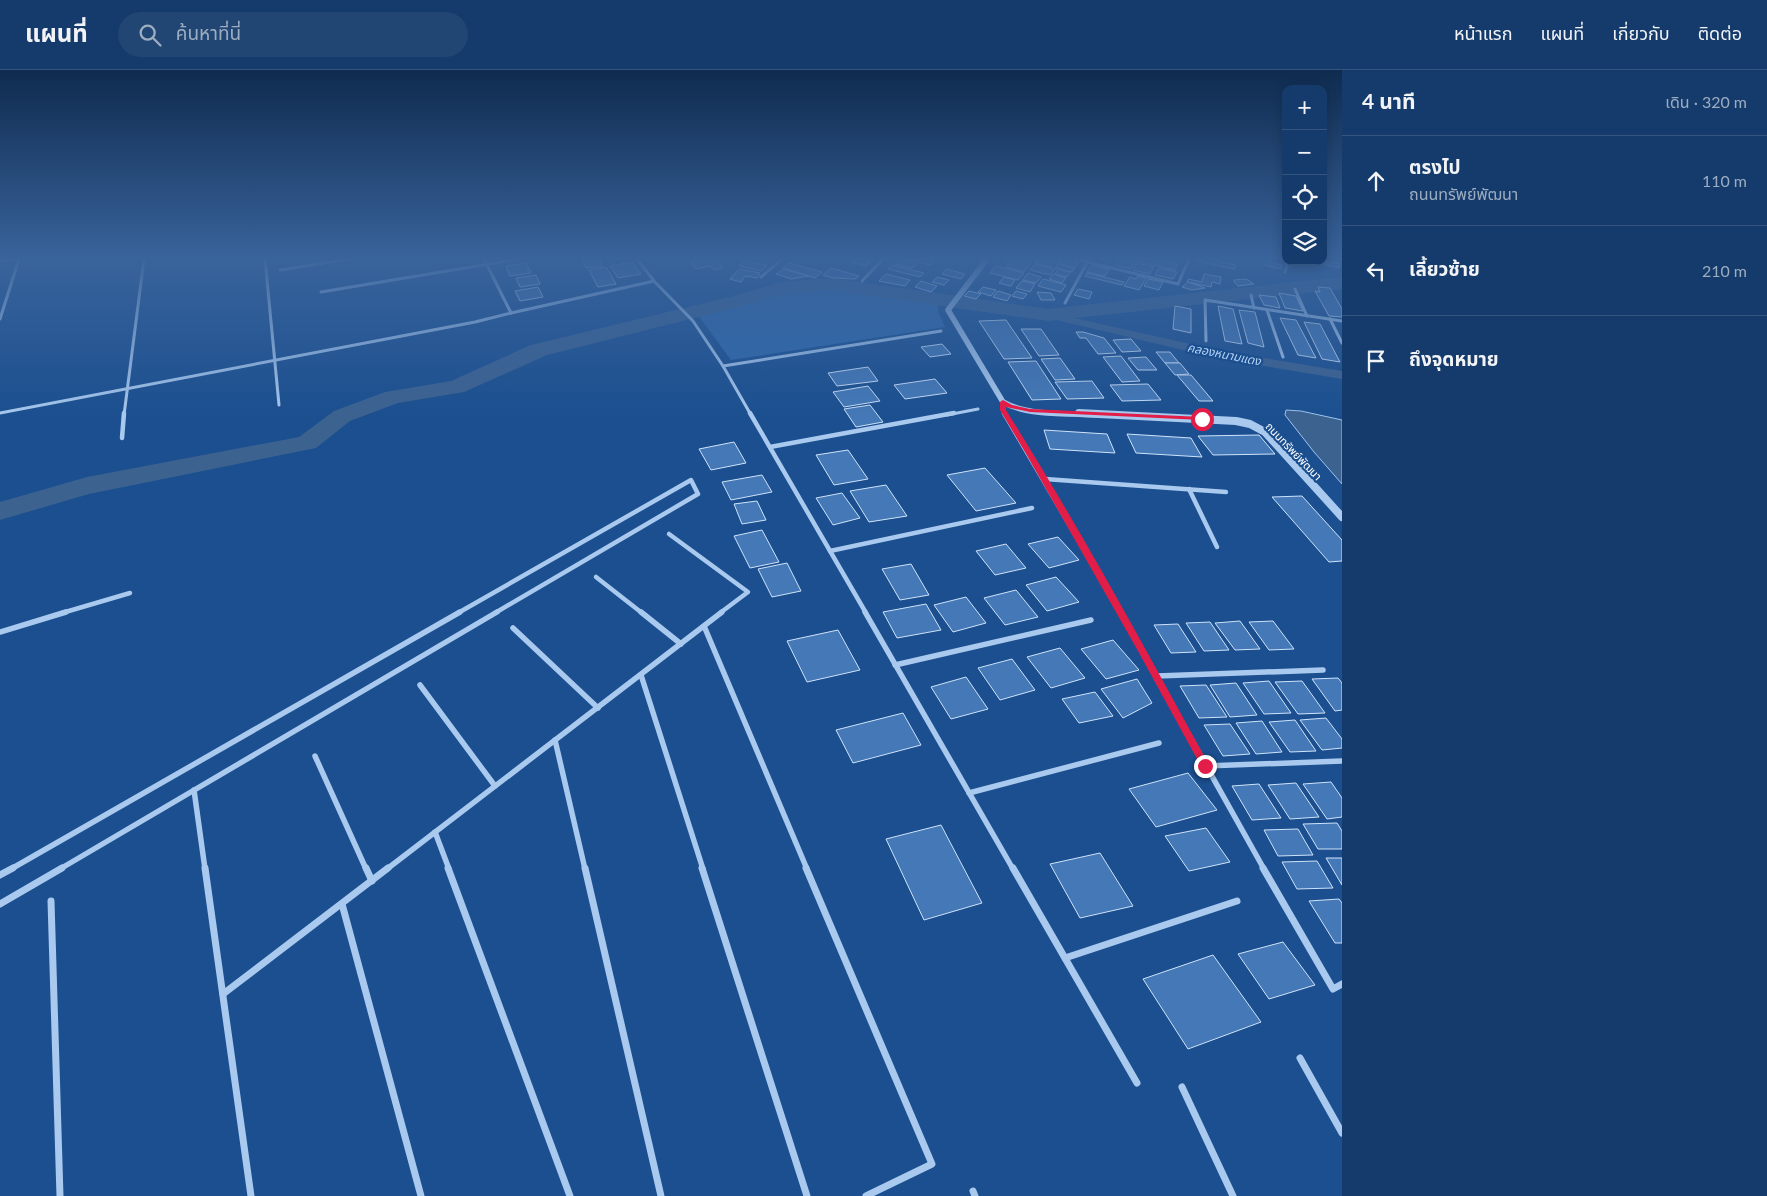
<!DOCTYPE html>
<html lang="th">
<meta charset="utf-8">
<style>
body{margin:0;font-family:Lato,"Noto Sans Thai",sans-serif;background:#214673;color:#f1f3f6}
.controls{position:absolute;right:15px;top:15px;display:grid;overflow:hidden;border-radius:10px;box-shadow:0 2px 12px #0003}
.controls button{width:45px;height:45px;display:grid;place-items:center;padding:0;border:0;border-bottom:1px solid #33557e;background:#143b6b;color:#f1f3f6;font:25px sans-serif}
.stop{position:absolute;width:15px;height:15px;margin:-11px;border:4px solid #e11d48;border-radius:50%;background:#fff}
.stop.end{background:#e11d48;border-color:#fff;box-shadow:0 1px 5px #0008}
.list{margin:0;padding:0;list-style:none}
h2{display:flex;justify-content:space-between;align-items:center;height:65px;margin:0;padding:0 20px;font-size:21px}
h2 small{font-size:16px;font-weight:400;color:#9dadc1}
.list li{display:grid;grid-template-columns:32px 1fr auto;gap:15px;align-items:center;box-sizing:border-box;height:90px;padding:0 20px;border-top:1px solid #33557e}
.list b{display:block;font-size:19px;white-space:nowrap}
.list p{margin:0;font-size:16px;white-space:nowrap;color:#9dadc1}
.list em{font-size:16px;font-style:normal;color:#9dadc1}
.icon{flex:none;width:28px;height:28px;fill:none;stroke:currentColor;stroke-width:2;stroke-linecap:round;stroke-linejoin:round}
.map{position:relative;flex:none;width:1342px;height:1126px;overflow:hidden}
header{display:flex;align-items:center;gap:30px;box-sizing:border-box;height:70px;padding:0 25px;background:#143b6b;border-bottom:1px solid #33557e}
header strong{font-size:24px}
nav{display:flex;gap:28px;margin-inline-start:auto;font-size:18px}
.search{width:350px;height:45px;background:#214673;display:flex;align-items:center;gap:12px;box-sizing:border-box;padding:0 18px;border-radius:28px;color:#9dadc1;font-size:19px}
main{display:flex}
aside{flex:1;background:#143b6b}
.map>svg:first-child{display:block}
.green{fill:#2e69ad}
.water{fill:#3c6290;stroke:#9cc4f0}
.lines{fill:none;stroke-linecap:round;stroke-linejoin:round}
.canal{fill:#3c6290;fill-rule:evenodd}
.river{fill:#3c6290;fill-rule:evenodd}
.building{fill:#4478b7;stroke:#cfe3fa}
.minor-far3{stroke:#a9c9ee;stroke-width:3}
.minor-far2{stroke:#a9c9ee;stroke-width:4.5}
.minor-far1{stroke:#a9c9ee;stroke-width:5.5}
.minor{stroke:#a9c9ee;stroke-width:7}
.tertiary-far1{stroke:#a9c9ee;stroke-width:5.5}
.tertiary{stroke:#a9c9ee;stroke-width:8}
.route{fill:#e11d48}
.labels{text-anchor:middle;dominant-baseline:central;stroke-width:4.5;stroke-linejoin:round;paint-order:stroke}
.far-street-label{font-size:11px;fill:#fff;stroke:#1b4f8f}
.far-water-label{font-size:12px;font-style:italic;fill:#b5d3f5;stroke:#1b4f8f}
</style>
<header>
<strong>แผนที่</strong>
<div class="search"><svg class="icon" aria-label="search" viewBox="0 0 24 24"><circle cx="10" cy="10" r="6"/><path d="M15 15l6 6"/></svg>ค้นหาที่นี่</div>
<nav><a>หน้าแรก</a><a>แผนที่</a><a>เกี่ยวกับ</a><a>ติดต่อ</a></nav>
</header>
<main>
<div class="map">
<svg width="1342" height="1126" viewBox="0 0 1342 1126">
<rect width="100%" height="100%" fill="#1b4f8f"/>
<polygon class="green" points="820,217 860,221 938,233 938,241 945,257 731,290 698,245 783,222"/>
<polygon class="water" points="1286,340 1301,341 1342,350 1342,414 1314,382 1285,345"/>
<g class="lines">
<polygon class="canal" points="1048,242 1217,280 1342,301 1342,309 1217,288 1044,247 1042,245 1044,243"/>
<polygon class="river" points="1342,207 1342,219 1048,251 830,220 783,224 746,235 547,285 464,322 398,333 350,351 316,378 89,424 0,450 0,432 87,407 299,367 334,341 385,322 451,311 531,275 734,226 781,212 830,208 1048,239"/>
</g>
<g class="building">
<polygon points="582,189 599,189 602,196 586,198"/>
<polygon points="706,189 714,189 723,198 714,200 710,196 696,199 690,192"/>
<polygon points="854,189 860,189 870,192 866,196 851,192"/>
<polygon points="900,189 906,189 918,192 912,198 895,194"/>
<polygon points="909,189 935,189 930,195"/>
<polygon points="1007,189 1015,189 1031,193 1024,202 1006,197 1010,193 1005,192"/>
<polygon points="1037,189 1056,189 1051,197 1035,193"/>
<polygon points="1060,189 1064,189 1078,193 1075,198 1057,193"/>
<polygon points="1119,189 1127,189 1135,191 1131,199 1115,195"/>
<polygon points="1137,189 1159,189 1178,194 1175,200 1136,191"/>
<polygon points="1197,189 1219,189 1219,192 1236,195 1234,199 1196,191"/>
<polygon points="1323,190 1340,194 1339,198 1321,194"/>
<polygon points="744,191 767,195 762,201 739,196"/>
<polygon points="1266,191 1282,195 1281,199 1265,195"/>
<polygon points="632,192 641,204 618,208 610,196"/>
<polygon points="526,193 531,203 510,206 506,196"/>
<polygon points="789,193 822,202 815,208 783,198"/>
<polygon points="1137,193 1154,197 1150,204 1133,200"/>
<polygon points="1035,194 1055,199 1050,205 1030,200"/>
<polygon points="1058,194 1074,198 1072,202 1055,198"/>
<polygon points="892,195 924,203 920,207 888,199"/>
<polygon points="1092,195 1109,199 1105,206 1087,202"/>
<polygon points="996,196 1024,203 1018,210 990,203"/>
<polygon points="606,197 616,214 598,217 589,200"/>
<polygon points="831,198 859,206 855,209 833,208 823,205"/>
<polygon points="1159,198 1177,202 1173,209 1155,205"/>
<polygon points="739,199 760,203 757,208 745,206 741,212 730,209"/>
<polygon points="783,199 809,206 791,209 776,204"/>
<polygon points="946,199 965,204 961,209 942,204"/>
<polygon points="1058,199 1070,202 1067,207 1055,204"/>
<polygon points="1028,203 1041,207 1036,213 1023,210"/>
<polygon points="1087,203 1124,212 1122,215 1085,206"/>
<polygon points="886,204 910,210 905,216 879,211"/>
<polygon points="1053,204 1066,208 1062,213 1049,209"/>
<polygon points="1204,204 1221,207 1220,214 1212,212 1211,217 1187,212 1188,209 1202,212"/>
<polygon points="536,205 540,214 520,217 516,208"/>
<polygon points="1138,206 1146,208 1139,220 1124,216 1130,207 1136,209"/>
<polygon points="937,207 949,210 944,215 932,212"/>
<polygon points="1004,207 1015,210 1011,216 999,213"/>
<polygon points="1043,209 1066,215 1061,222 1038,216"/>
<polygon points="1148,209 1163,212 1159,220 1144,216"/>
<polygon points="1246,209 1254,214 1238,216 1234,212 1234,210"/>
<polygon points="921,211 937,216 931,222 915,217"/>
<polygon points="1022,211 1035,214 1030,222 1016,218"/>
<polygon points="1188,212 1205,218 1192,220 1182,217"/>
<polygon points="538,217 543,227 520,231 515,221"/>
<polygon points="983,217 996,220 991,226 978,222"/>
<polygon points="1318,217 1330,218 1342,239 1342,247 1329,246 1315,221 1320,222"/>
<polygon points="1078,219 1092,222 1089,229 1074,225"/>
<polygon points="969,221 981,224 976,229 964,226"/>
<polygon points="998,221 1011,225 1007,231 993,227"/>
<polygon points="1016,221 1027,224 1023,229 1012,226"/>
<polygon points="1037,222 1051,223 1055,230 1041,230"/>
<polygon points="1279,223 1296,226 1303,241 1285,238"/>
<polygon points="1259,225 1276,227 1280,238 1264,235"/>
<polygon points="1175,236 1191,239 1191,263 1173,259"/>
<polygon points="1218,236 1233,239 1242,274 1225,271"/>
<polygon points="1239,240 1255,242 1264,277 1248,273"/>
<polygon points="1280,248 1296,250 1316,288 1298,285"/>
<polygon points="1006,250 1032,288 1004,289 979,251"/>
<polygon points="1304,252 1320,254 1340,292 1322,289"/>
<polygon points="1021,259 1041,259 1059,285 1039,286"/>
<polygon points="1076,262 1083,262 1104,268 1116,283 1098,284 1086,268 1080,268"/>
<polygon points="1131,269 1141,281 1122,282 1113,270"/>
<polygon points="942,274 951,284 930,287 921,277"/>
<polygon points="1156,282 1170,282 1179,293 1165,293"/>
<polygon points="1121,286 1140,311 1122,312 1103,287"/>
<polygon points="1146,287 1157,300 1138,300 1128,288"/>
<polygon points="1060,288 1075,309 1055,310 1041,289"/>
<polygon points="1036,291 1061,329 1032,330 1008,292"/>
<polygon points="1165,293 1180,293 1189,304 1175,305"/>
<polygon points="868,297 878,311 837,316 828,303"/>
<polygon points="1177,305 1191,305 1213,331 1199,331"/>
<polygon points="935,309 947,323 905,329 894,315"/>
<polygon points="1092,311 1104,328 1067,329 1055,312"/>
<polygon points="1148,314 1161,330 1122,331 1110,315"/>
<polygon points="868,316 880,331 844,337 833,322"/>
<polygon points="870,335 883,352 856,357 844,339"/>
<polygon points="1044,360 1107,364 1115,383 1050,379"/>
<polygon points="1127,364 1191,368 1202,387 1136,383"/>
<polygon points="1259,365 1275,384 1213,385 1198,366"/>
<polygon points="734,372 746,393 711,400 699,379"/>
<polygon points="848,380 868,409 834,415 816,385"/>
<polygon points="985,398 1016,433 976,441 947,405"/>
<polygon points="762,405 772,422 731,430 722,412"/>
<polygon points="886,415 907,446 869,452 850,421"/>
<polygon points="842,423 860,448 833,455 816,428"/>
<polygon points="1302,426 1342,470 1342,491 1329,492 1272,427"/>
<polygon points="757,431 766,450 742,454 734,434"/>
<polygon points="762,460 779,492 750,498 734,466"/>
<polygon points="1058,467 1079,490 1049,498 1028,474"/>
<polygon points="1006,474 1026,498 995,505 976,481"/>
<polygon points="787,493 801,521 772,527 758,499"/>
<polygon points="911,494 929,525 900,530 882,499"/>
<polygon points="1056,507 1079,532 1047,541 1026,515"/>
<polygon points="1016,520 1038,547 1005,555 984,528"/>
<polygon points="966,527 986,553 953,562 934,535"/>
<polygon points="926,534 941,560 897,568 883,542"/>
<polygon points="1240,551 1260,579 1235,580 1215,553"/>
<polygon points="1273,551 1294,579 1269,580 1249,552"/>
<polygon points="1210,552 1229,580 1204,581 1186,553"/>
<polygon points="1178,554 1196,582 1171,583 1154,555"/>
<polygon points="838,560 860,600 807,612 787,571"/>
<polygon points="1113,570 1139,600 1106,609 1081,579"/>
<polygon points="1060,578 1085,608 1051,618 1027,587"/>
<polygon points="1012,589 1035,620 1000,630 978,598"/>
<polygon points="966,607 988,639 951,649 931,617"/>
<polygon points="1338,608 1342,613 1342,640 1335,641 1312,609"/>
<polygon points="1137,609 1152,633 1123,648 1101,619"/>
<polygon points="1269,611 1291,643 1264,644 1243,613"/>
<polygon points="1302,611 1325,643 1298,644 1275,612"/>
<polygon points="1236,613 1257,645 1230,647 1210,615"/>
<polygon points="1206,615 1227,647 1199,648 1180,616"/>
<polygon points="1095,622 1113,646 1079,653 1062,629"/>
<polygon points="903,643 921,675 853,693 836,660"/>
<polygon points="1326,648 1342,669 1342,678 1322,680 1300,650"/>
<polygon points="1295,650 1316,681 1290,682 1269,652"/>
<polygon points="1262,651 1282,682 1256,684 1236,653"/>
<polygon points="1230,654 1250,684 1223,686 1204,655"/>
<polygon points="1188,703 1217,740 1156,757 1129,719"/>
<polygon points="1331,712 1342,728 1342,747 1327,749 1303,714"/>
<polygon points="1296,713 1319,747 1290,749 1268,715"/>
<polygon points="1259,714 1281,748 1252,750 1232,716"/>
<polygon points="1337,753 1342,761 1342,779 1318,779 1303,754"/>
<polygon points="941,755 982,833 924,850 886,769"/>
<polygon points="1206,758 1230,792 1189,801 1165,766"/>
<polygon points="1298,759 1313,785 1278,786 1264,760"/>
<polygon points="1100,783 1133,836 1080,848 1050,794"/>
<polygon points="1326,788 1342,788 1342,815"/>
<polygon points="1317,791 1333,818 1297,819 1282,792"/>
<polygon points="1339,829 1342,833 1342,873 1335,873 1309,831"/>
<polygon points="1283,872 1315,915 1269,929 1238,884"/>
<polygon points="1213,885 1261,952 1188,979 1143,909"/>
</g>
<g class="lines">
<g class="minor-far3">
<polyline points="265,189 279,335"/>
<polyline points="637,189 654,211 693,251 723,296 751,345"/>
<polyline points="1075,189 1178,214 1189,189"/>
<polyline points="0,191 12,189"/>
<polyline points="280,200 349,189"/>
<polyline points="1285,202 1288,191"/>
<polyline points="761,207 782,189"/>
<polyline points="862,211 883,189"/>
<polyline points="1295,219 1307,246"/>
<polyline points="321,222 519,189"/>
<polyline points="1251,225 1254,238"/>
<polyline points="1065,233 1089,189"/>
<polyline points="1267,240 1283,287"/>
<polyline points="511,243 654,211"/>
<polyline points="0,249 19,189"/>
<polyline points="1330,249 1342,273"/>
<polyline points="1206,271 1205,230 1342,251"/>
<polyline points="723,296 941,261"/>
<polyline points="1003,332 1005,345"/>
<polyline points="0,343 475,252 511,243 484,189"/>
<polyline points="124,345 144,189"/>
<polyline points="947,345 978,339"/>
</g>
<g class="minor-far2">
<polyline points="750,343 866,543"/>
<polyline points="1004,343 1121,543"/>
<polyline points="122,368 124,343"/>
<polyline points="770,377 954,343"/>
<polyline points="1045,409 1226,422"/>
<polyline points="1189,419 1217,477"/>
<polyline points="669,464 748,522 720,543"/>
<polyline points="830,481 1032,438"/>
<polyline points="596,507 642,543"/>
<polyline points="62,543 130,523"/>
<polyline points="458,543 691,410 698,424 495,543"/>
</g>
<g class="minor-far1">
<polyline points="641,542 681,574"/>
<polyline points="865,542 1013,799"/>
<polyline points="1120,542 1264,799"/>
<polyline points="704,556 807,799"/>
<polyline points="513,558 598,638"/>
<polyline points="0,562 66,542"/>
<polyline points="895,595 1091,550"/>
<polyline points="641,605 703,799"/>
<polyline points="1157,606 1323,600"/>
<polyline points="420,615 495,716"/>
<polyline points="555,670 585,799"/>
<polyline points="315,686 366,799"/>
<polyline points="1205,696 1342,691"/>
<polyline points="194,720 205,799"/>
<polyline points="969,723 1159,673"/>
<polyline points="435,762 449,799"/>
<polyline points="11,799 460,542"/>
<polyline points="60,799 497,542"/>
<polyline points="387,799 722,542"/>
</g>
<g class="minor">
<polyline points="205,798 251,1126"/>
<polyline points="366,798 372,811"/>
<polyline points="448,798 570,1126"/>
<polyline points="585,798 661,1126"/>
<polyline points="702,798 807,1126"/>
<polyline points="806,798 932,1094 866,1126"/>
<polyline points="1013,798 1137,1013"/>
<polyline points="1263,798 1333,919 1342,914"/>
<polyline points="0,805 13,798"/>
<polyline points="51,831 60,1126"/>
<polyline points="0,834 62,798"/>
<polyline points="342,834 421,1126"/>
<polyline points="1065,888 1237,831"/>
<polyline points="223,924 388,798"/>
<polyline points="1300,988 1342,1063"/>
<polyline points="1182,1017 1233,1126"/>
<polyline points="973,1121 975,1126"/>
</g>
<path class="tertiary-far1" d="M987,189L948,240L1003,332C1029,347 1075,343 1105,345"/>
<polyline class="tertiary" points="1079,343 1236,351 1250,354 1265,362 1342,447"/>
</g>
<linearGradient id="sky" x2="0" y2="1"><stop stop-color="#0f2b4f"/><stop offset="0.54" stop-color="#39639b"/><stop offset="1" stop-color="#39639b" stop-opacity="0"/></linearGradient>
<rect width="1342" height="347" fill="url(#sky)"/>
<path class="route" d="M1003,330L1012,335L1030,339L1202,347L1205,349L1202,350L1030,342L1006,337V340C1078,455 1143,574 1208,693V698H1202L1138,581L1025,382L1000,340V332Z"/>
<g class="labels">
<g class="far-street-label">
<text transform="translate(1294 381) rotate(46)">ถนนทรัพย์พัฒนา</text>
</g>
<g class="far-water-label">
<text transform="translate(1224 284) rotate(11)">คลองหนามแดง</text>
</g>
</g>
</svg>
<div class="controls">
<button>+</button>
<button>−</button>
<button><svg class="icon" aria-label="locate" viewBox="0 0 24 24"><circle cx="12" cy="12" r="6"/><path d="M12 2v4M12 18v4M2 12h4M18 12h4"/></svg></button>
<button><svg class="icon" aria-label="layers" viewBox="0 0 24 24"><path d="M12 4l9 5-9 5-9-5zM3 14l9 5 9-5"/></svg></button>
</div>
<div class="stop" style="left:1202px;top:349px"></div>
<div class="stop end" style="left:1205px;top:696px"></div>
</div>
<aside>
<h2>4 นาที<small>เดิน · 320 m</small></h2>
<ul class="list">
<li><svg class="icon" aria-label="ahead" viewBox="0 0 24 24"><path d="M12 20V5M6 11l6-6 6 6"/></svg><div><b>ตรงไป</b><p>ถนนทรัพย์พัฒนา</p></div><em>110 m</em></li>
<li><svg class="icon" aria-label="left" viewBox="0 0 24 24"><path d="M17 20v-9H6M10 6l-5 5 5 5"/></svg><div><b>เลี้ยวซ้าย</b></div><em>210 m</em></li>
<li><svg class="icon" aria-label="arrive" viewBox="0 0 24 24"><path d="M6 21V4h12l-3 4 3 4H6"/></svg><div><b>ถึงจุดหมาย</b></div></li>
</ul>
</aside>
</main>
